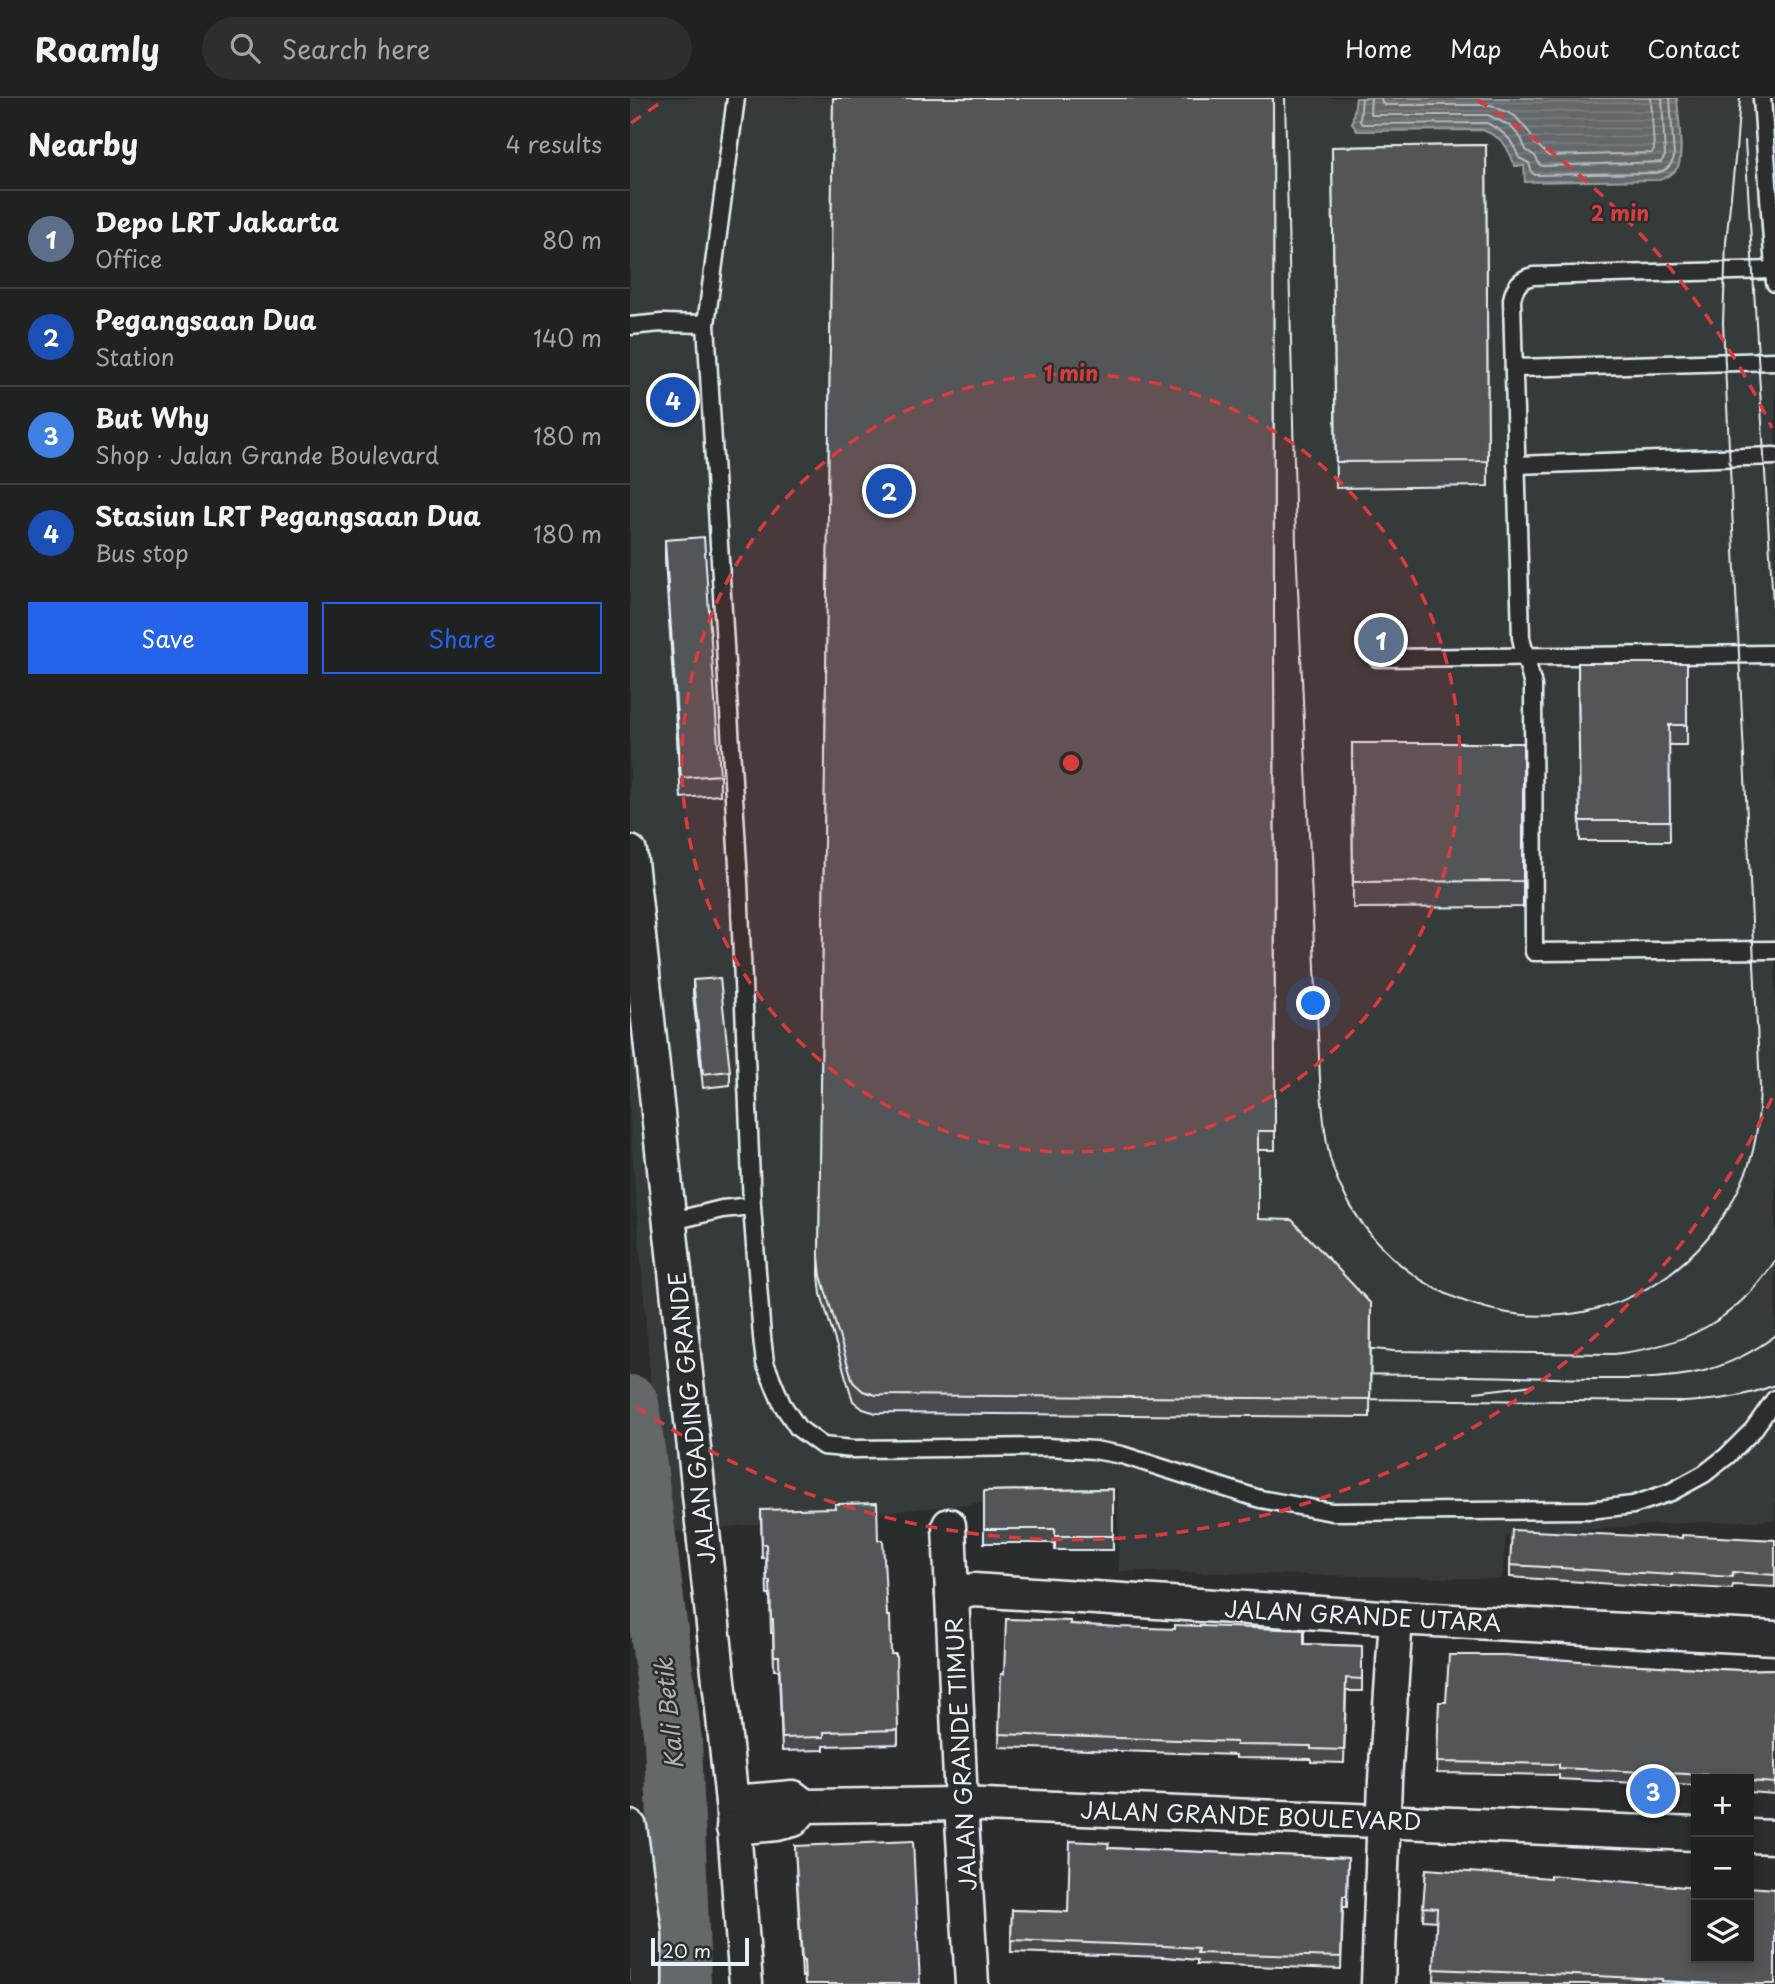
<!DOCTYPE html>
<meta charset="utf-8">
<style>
body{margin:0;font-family:"Playpen Sans",sans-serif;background:#2d2f2f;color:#f1f3f6}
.controls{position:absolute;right:21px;bottom:21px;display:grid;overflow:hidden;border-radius:0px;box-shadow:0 4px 10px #0003}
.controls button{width:63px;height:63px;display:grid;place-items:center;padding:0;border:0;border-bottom:2px solid #3d3f40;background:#202222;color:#f1f3f6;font:35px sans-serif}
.scale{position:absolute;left:21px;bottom:18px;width:98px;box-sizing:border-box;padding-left:7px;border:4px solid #e8f1f8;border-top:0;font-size:19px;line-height:24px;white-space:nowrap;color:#e8f1f8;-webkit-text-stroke:5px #2a2d2e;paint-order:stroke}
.you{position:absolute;left:684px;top:906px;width:24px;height:24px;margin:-18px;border:5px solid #fff;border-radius:50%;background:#1a73e8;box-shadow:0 0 0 10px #1a73e833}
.badge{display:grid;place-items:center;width:46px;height:46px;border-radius:50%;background:#2563eb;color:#fff;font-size:23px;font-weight:700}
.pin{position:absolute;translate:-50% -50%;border:4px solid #fff;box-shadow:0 2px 7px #0006}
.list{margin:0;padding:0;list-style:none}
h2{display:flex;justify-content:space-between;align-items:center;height:91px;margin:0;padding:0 28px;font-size:30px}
h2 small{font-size:23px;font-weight:400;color:#a2a4a5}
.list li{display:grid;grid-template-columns:46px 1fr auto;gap:21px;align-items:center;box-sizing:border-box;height:98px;padding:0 28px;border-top:2px solid #3d3f40}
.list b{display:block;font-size:26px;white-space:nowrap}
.list p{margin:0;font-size:23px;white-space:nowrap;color:#a2a4a5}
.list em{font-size:23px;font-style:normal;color:#a2a4a5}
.actions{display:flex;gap:14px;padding:21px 28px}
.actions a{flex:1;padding:16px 0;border:2px solid #2563eb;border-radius:0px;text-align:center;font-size:24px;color:#2563eb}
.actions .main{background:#2563eb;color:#fff}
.icon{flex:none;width:38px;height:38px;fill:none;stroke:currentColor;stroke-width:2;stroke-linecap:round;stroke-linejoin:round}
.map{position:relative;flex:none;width:1145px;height:1886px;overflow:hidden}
header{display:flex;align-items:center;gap:42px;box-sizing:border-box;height:98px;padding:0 35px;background:#202222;border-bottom:2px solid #3d3f40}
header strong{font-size:33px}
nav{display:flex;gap:38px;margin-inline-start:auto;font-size:24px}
.search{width:490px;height:63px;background:#2d2f2f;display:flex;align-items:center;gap:18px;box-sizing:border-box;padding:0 24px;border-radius:38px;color:#a2a4a5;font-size:26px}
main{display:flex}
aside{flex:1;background:#202222}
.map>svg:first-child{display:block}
.built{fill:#363a3b}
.water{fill:url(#water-rules);stroke:#989fa3;stroke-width:2}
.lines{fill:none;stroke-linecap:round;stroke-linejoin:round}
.shore{stroke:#b3bac0;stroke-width:2}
.river{stroke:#63686b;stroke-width:58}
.service-casing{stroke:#e8f1f8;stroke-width:21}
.minor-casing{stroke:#e8f1f8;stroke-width:37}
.service{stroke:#2a2d2e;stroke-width:16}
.minor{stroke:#2a2d2e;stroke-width:32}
.tram{stroke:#e8f1f8;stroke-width:2}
.wall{fill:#474b4d;stroke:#e8f1f8;stroke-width:2}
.building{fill:#535759;stroke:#e8f1f8;stroke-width:2}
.ring{fill:none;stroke:#d83c3d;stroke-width:3.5;stroke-dasharray:12 9}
.labels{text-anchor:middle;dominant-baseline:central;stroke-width:5;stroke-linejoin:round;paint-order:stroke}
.street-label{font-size:23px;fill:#e8f1f8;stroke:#2a2d2e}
.water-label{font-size:24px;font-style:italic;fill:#acb3b9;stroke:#2a2d2e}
.centre{fill:#d83c3d;stroke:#2a2d2e;stroke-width:3.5}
.ring-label{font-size:21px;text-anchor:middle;font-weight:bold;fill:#d83c3d;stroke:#2a2d2e;stroke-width:5;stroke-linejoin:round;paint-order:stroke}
</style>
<header>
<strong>Roamly</strong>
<div class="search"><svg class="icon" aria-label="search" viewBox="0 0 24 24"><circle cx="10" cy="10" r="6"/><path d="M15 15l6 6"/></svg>Search here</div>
<nav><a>Home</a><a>Map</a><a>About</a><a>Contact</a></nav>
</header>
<main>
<aside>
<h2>Nearby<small>4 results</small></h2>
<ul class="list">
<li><span class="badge" style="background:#5c6f8a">1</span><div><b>Depo LRT Jakarta</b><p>Office</p></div><em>80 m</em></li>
<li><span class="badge" style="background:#1a4fb4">2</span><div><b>Pegangsaan Dua</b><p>Station</p></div><em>140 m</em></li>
<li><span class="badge" style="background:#3f7fe0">3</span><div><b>But Why</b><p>Shop · Jalan Grande Boulevard</p></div><em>180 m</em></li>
<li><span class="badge" style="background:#1a4fb4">4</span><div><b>Stasiun LRT Pegangsaan Dua</b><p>Bus stop</p></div><em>180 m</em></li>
</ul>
<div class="actions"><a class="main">Save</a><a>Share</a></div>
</aside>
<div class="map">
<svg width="1145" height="1886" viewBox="0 0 1145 1886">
<defs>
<pattern id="water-rules" width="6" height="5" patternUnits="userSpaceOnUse" patternTransform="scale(1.75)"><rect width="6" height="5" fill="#63686b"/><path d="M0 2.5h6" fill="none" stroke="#797e81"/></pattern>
</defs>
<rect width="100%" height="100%" fill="#2a2d2e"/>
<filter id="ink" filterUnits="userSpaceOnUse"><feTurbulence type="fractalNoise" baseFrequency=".0143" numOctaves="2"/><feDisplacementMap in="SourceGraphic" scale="14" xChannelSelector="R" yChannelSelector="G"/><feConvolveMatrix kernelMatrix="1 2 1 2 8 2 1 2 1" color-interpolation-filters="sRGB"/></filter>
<g filter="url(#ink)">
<polygon class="built" points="0,0 1145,0 1145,1422 1053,1425 876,1437 872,1481 489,1473 487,1392 33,1435 0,1026"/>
<path class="water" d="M726,0H1047C1048,15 1054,58 1048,69C1043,77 1037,79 1029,82L895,84L894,68H885C877,47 874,41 853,32L727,33L722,25Z"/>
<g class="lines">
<g class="shore">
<path d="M732,0L730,23L732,26L857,25C876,35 881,40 889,60L899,65L902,75L905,77L1027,75C1036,72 1041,69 1044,59L1040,0"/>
<polyline points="741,0 740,14 742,17 858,17 880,28 891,40 896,52 905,58 910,67 913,68 1031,64 1035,58 1032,0"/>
<polyline points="751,0 752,5 755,7 861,7 885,18 899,34 904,44 919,58 1022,55 1024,52 1021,0"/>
</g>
<polyline class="river" points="0,1306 43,1643 52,1886"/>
<defs>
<g id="service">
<polyline points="106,0 76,226 109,784 122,1108 132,1239 135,1265 152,1306 168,1330 193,1348 223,1351 418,1349 464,1352 492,1357 630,1401 702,1414 960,1412 1003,1407 1041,1394 1074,1376 1097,1358 1123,1332 1145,1301"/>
<polyline points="1132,0 1145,185"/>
<path d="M1144,172L903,178C890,181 885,188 882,201L891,540L903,588L904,854L1145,852"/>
<polyline points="0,228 31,225 76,226"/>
<polyline points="884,270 1145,263"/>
<polyline points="886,367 1145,358"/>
<polyline points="747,560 1145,556"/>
<polyline points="39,1124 92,1111 122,1108"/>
</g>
<g id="minor">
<polyline points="0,754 102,1704 116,1886"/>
<polyline points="319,1427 331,1706 342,1886"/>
<polyline points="322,1496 344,1492 766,1520 1145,1540"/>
<polyline points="102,1704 163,1699 175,1708 331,1706 1066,1736"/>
<polyline points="0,1729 15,1836 15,1886"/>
<polyline points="103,1730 147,1726 163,1722 175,1708"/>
<polyline points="1119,1738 1145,1739"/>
<polyline points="748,1886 755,1682 766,1520"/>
</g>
</defs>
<use href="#service" class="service-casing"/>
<use href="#minor" class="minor-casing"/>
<use href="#service" class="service"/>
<use href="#minor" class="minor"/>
<g class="tram">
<path d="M655,0L666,446L690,981C692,1008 694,1034 700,1060C710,1097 733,1132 761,1158C793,1189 834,1207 878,1215C984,1232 1079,1171 1117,1072C1127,1046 1129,1018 1130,989L1093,225L1096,144L1106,52L1110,0"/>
<polyline points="1115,43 1145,539"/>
<path d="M723,1249L764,1253L984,1256C1055,1248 1105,1223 1145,1163"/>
<path d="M721,1276C788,1277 856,1278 924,1280C971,1281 1029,1284 1074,1273C1100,1266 1123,1254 1145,1238"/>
<polyline points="845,1294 904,1287"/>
<path d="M720,1301L1055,1304C1088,1302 1114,1299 1145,1287"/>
</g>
</g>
<g class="wall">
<polygon points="203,0 643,0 645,1052 628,1052 628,1121 741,1206 740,1319 246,1315 233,1311 223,1303 191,1196 189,1177"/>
<polygon points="856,47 858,388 706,390 702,49"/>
<polygon points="35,442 90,677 90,697 51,700 35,462"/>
<polygon points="948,565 1057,565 1057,647 1039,647 1040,743 950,743"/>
<polygon points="722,645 893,645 893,809 723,810"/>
<polygon points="63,882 100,973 100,987 73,990 63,896"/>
<polygon points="483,1391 483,1452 425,1452 425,1445 354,1445 354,1393"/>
<polygon points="131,1412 248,1442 257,1518 268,1632 268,1646 194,1648 194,1652 152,1653 149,1572 144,1572 143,1535 141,1535 140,1497 137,1497 136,1460 132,1460"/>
<polygon points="1052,1440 1145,1442 1145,1489 1103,1487 1102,1491 1042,1488 1042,1490 880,1479 880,1467"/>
<polygon points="440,1526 674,1546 732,1548 732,1593 716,1593 714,1665 681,1664 681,1661 606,1660 606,1657 369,1649 371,1576 374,1576"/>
<polygon points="988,1566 1109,1572 1145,1571 1145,1696 1119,1694 1119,1681 1066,1681 1066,1688 929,1681 929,1677 807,1675 809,1604 816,1604"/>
<polygon points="165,1748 290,1886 175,1886 174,1878 172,1879"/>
<polygon points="478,1750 718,1760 717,1809 713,1809 711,1871 567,1866 567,1862 535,1859 381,1854 382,1812 438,1814"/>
<polygon points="796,1771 1145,1886 862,1886 804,1883 807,1823 793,1822"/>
</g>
<g class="building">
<polygon points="203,0 643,0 645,1033 628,1033 628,1121 662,1122 741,1206 740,1301 246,1297 233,1293 223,1284 191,1178 189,1158"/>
<polygon points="856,47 858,363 706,364 702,49"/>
<polygon points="74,439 90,677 51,680 35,442"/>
<polygon points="948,565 1057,565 1057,627 1039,627 1040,723 950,723"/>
<polygon points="722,645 893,645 893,783 723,784"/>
<polygon points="90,880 100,973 73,976 63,882"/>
<polygon points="483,1391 483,1438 425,1438 425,1431 354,1431 354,1393"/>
<polygon points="247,1405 248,1442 253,1442 257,1518 260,1518 261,1556 266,1556 268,1632 194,1634 194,1639 152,1640 149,1558 144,1558 143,1521 141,1521 140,1483 137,1483 136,1446 132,1446 131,1412 205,1410 205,1406"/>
<polygon points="882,1432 1052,1440 1052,1437 1145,1442 1145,1477 1103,1474 1102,1479 1042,1475 1042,1477 880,1467"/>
<polygon points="376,1521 440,1523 440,1526 489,1529 545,1531 545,1527 674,1532 674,1546 732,1548 732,1581 716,1580 714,1652 681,1651 681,1648 606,1647 606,1644 369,1636 371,1576 374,1576"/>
<polygon points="819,1557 875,1557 988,1566 1109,1572 1145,1571 1145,1685 1119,1683 1119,1681 1077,1681 1077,1677 929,1670 929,1666 807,1664 809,1604 816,1604"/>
<polygon points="283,1743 290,1886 175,1886 174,1863 172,1863 165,1748"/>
<polygon points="440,1743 479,1745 478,1750 718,1760 717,1798 713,1798 711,1859 567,1855 568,1850 535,1848 381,1842 382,1812 438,1814"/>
<polygon points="796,1771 920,1780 920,1777 1066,1790 1066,1860 1119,1860 1119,1789 1145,1791 1145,1886 1085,1886 1032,1883 1032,1881 804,1871 807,1810 793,1809"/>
</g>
</g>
<circle cx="441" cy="665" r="389" fill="#d83c3d" fill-opacity=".12"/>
<g class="ring">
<circle cx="441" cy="665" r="389"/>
<path d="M1142 1000A777 777 0 0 1 1 1305M1 25A777 777 0 0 1 35 2M847 2A777 777 0 0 1 1142 330"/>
</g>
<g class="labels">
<g class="street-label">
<text transform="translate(61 1320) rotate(-96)">JALAN GADING GRANDE</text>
<text transform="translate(733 1517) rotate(3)">JALAN GRANDE UTARA</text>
<text transform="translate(330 1656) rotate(-93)">JALAN GRANDE TIMUR</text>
<text transform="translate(621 1717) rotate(2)">JALAN GRANDE BOULEVARD</text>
</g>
<g class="water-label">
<text transform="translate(38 1616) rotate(-96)">Kali Betik</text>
</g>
</g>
<circle cx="441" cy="665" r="10" class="centre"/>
<g class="ring-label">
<text x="990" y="123">2 min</text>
<text x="441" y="283">1 min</text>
</g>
</svg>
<div class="controls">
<button>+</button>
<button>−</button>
<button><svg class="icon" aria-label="layers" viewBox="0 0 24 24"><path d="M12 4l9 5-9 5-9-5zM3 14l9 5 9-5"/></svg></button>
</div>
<div class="scale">20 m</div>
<div class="you"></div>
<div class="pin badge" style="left:751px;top:542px;background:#5c6f8a">1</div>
<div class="pin badge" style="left:259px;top:393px;background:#1a4fb4">2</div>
<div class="pin badge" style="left:1023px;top:1693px;background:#3f7fe0">3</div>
<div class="pin badge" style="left:43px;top:302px;background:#1a4fb4">4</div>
</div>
</main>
